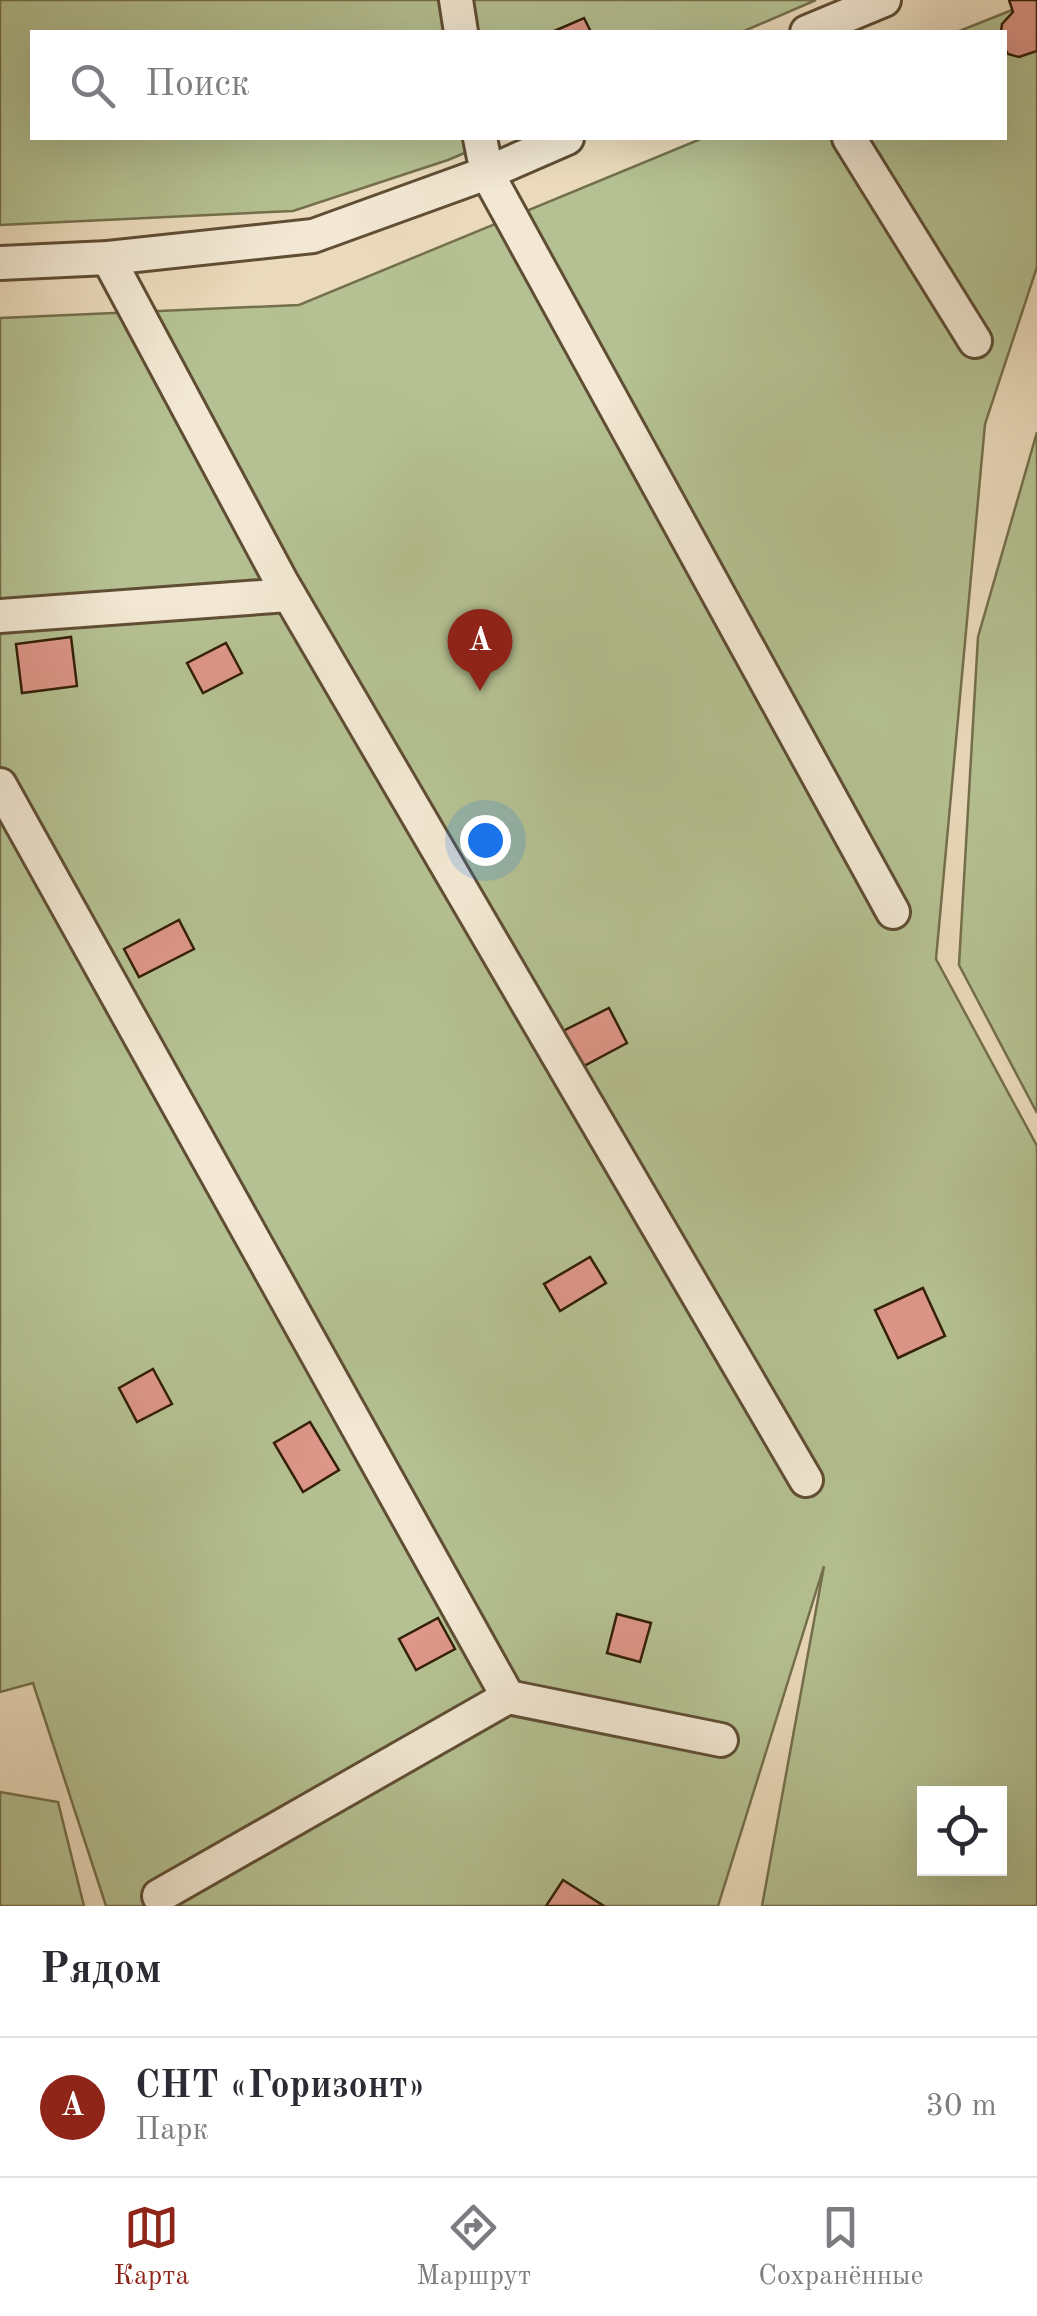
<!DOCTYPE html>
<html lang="ru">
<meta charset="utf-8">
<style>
body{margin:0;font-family:"Old Standard TT",serif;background:#f7f7f7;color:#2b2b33}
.controls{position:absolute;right:30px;bottom:30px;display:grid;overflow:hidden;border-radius:0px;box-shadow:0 10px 40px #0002}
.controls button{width:90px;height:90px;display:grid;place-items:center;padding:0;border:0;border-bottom:2px solid #e1e1e2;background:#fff;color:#2b2b33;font:50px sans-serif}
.you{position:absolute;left:485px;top:840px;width:35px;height:35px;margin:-25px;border:8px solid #fff;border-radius:50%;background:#1a73e8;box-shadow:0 0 0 15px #1a73e833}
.badge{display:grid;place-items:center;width:65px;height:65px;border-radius:50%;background:#8f2418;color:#fff;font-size:32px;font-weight:700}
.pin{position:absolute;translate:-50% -82px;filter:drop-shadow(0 2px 5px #0008)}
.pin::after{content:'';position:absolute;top:52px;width:35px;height:30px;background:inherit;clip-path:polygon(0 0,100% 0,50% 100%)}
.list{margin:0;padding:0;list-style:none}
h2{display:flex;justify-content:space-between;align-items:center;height:130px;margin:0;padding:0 40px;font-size:42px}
h2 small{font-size:32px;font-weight:400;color:#7c7c81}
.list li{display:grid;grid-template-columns:65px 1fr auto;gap:30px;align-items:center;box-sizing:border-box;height:140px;padding:0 40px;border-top:2px solid #e1e1e2}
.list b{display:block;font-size:38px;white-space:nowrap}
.list p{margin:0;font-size:32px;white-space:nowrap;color:#7c7c81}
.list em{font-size:32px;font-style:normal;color:#7c7c81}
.icon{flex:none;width:55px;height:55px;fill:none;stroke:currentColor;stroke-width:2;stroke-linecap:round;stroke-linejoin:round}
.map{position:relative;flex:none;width:1037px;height:1906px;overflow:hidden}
.search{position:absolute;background:#fff;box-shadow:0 10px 40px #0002;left:30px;right:30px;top:30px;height:110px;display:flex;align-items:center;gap:25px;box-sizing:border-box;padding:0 35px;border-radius:0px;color:#7c7c81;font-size:38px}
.sheet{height:270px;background:#fff}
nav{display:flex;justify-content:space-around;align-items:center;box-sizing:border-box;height:140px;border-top:2px solid #e1e1e2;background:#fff;font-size:28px;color:#7c7c81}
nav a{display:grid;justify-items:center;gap:5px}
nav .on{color:#8f2418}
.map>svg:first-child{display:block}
.green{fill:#b5c192;stroke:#74704c;stroke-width:2.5;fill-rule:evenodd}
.building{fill:#de9789;stroke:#321f06;stroke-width:2.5}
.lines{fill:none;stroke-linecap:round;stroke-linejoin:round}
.minor-casing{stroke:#604e34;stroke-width:38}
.minor{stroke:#f2e8d3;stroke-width:32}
</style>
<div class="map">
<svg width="1037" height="1906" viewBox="0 0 1037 1906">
<rect width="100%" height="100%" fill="#ebdbbc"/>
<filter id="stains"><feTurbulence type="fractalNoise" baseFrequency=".002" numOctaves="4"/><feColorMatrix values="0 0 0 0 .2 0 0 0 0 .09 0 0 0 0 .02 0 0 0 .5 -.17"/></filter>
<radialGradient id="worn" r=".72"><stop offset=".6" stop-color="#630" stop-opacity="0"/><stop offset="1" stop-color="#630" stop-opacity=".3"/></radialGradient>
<g class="green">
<polygon points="0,0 816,0 742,32 32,32 32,138 500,138 448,160 293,211 0,225"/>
<path d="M1037,0V267L985,424L936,959L1037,1146V1906H762L824,1566L718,1906H106L33,1683L0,1692V318L299,305L703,138H1004V32H957ZM924,1794H1000V1868H924Z"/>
<polygon points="1037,432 1037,1113 959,965 978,637"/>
<polygon points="0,1792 58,1802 84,1906 0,1906"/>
</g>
<g class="building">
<polygon points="1009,0 1037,0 1037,51 1019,57 1008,54 1004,47 1004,32 1001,32 1002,24 1013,12"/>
<polygon points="584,18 591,32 552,32"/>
<polygon points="71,637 77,686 22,693 16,644"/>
<polygon points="226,643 242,673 203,693 187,663"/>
<polygon points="179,920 194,949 139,977 124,949"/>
<polygon points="609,1008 627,1043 582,1067 563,1031"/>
<polygon points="590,1257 606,1283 560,1311 544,1284"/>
<polygon points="923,1288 945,1336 898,1358 875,1310"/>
<polygon points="153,1369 172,1404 137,1422 119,1388"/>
<polygon points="310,1422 339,1470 303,1492 274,1443"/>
<polygon points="617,1614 651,1623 640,1662 607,1653"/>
<polygon points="438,1618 455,1649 416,1670 399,1639"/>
<polygon points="563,1880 604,1906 546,1906"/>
</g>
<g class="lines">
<defs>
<g id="minor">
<polyline points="456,0 461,32"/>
<polyline points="807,32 884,0"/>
<polyline points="480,138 487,173 893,912"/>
<polyline points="849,138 975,341"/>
<polyline points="108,258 281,581 806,1480"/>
<polyline points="0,263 108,258 313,236 487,173 567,138"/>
<polyline points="0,616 289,595"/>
<polyline points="0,785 508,1697"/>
<polyline points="159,1896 508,1697 721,1740"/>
</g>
</defs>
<use href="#minor" class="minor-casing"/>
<use href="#minor" class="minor"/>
</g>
<rect width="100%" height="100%" filter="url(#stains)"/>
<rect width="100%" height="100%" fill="url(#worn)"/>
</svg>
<div class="controls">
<button><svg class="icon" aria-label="locate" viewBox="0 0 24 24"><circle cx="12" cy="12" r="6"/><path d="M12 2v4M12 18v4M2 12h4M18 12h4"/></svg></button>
</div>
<div class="you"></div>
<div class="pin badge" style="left:480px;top:691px">A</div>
<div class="search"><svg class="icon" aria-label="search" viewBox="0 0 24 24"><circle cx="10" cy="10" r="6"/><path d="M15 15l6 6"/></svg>Поиск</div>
</div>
<section class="sheet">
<h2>Рядом<small></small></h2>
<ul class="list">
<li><span class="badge">A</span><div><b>СНТ «Горизонт»</b><p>Парк</p></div><em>30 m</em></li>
</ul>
</section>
<nav>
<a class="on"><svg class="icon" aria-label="map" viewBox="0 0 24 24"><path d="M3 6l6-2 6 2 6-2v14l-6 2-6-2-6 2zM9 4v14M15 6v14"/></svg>Карта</a>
<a><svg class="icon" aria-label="directions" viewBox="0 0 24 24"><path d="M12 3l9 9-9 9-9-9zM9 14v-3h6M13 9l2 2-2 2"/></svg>Маршрут</a>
<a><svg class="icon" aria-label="saved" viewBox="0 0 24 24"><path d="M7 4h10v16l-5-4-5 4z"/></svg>Сохранённые</a>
</nav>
